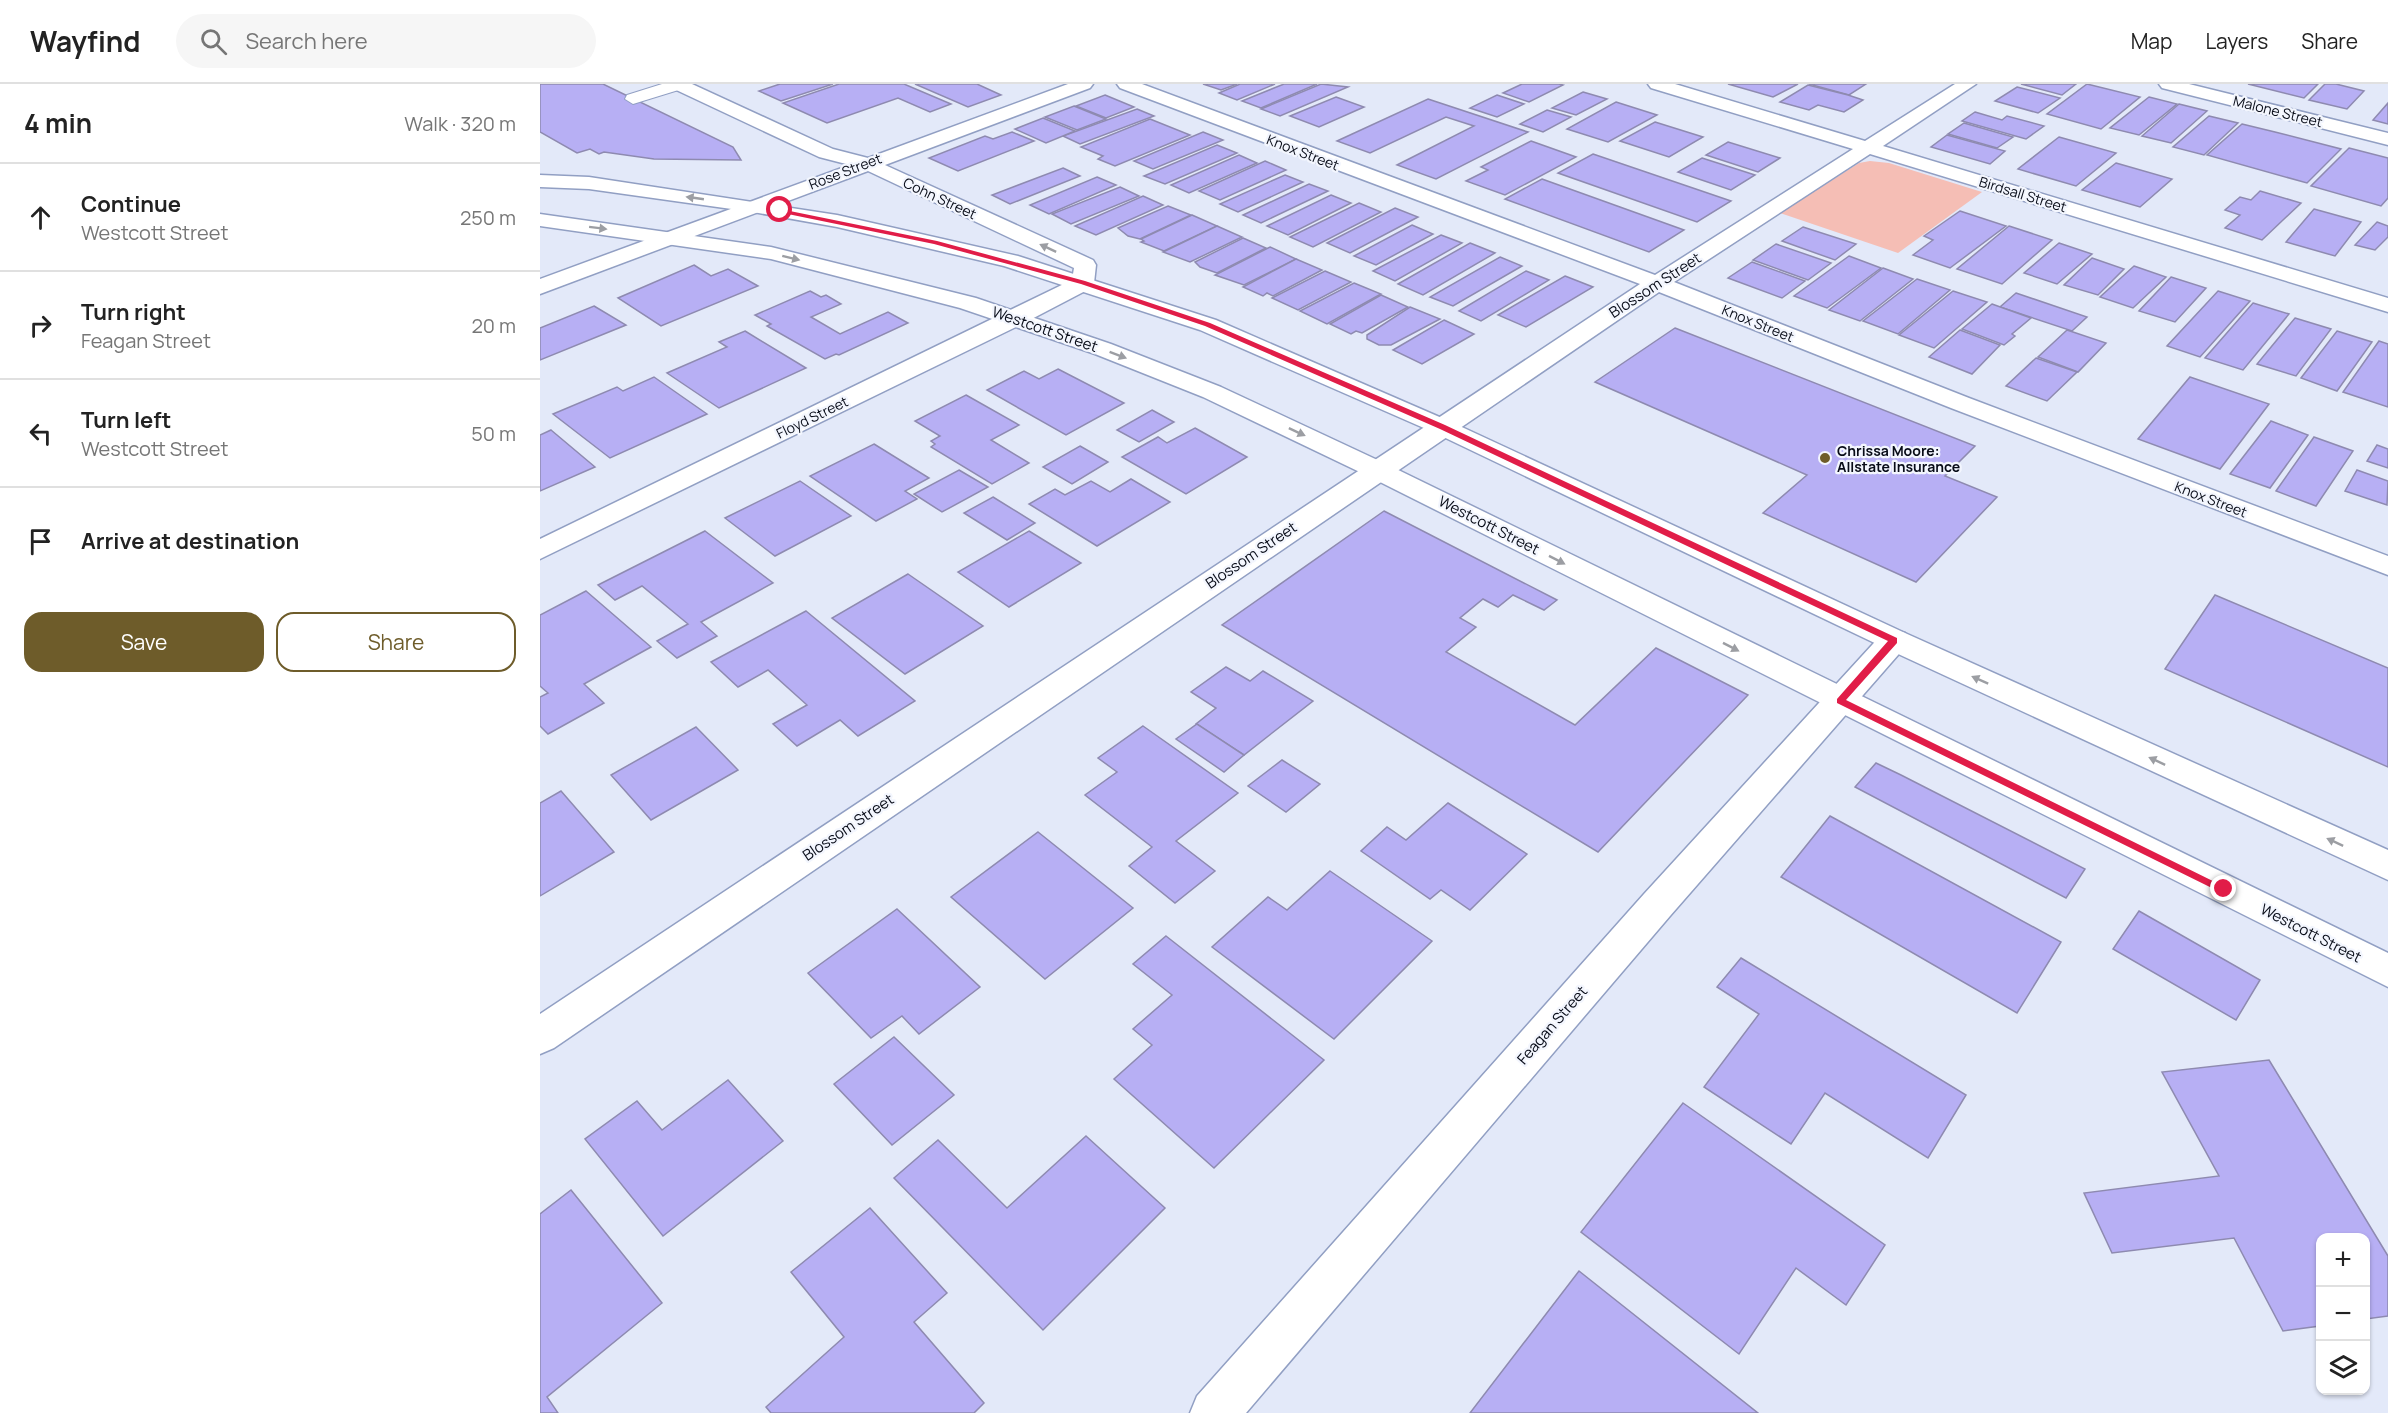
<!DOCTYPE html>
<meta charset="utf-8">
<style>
body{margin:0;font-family:Manrope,sans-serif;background:#f6f6f6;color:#222}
.controls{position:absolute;right:18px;bottom:18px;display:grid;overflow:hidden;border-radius:12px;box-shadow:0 2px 4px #0004}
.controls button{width:54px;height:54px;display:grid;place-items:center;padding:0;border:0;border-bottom:2px solid #e0e0e0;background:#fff;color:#222;font:30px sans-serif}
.stop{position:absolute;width:18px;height:18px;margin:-14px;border:4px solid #e11d48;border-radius:50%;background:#fff}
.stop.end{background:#e11d48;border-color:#fff;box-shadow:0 2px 6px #0008}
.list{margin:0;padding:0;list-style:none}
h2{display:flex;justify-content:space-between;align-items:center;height:78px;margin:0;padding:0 24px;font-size:26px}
h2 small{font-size:20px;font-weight:400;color:#767676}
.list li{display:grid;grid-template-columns:39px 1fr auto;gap:18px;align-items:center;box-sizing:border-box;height:108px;padding:0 24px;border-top:2px solid #e0e0e0}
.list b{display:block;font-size:22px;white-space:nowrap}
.list p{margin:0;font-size:20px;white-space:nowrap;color:#767676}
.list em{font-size:20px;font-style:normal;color:#767676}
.actions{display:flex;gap:12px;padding:18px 24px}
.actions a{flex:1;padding:14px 0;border:2px solid #6e5c2a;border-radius:18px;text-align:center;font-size:21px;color:#6e5c2a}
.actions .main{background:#6e5c2a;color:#fff}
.icon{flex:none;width:33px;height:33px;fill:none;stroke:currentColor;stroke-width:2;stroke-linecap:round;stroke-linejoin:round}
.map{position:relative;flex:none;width:1848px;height:1329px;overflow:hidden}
header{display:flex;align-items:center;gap:36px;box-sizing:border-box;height:84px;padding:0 30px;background:#fff;border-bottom:2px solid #e0e0e0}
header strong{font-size:28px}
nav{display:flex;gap:33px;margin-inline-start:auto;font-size:21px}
.search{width:420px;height:54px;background:#f6f6f6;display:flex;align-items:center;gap:15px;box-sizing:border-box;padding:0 21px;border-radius:33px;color:#767676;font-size:22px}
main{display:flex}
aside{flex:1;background:#fff}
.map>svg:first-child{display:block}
.green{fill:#f5beb5}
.building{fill:#b7aff4;stroke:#8e8ab0;stroke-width:1.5}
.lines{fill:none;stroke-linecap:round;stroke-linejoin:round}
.service-casing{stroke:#919fc3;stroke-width:2}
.minor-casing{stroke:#919fc3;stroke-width:3}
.secondary-casing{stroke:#919fc3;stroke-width:3}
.service{fill:#fff;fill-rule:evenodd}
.minor{fill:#fff;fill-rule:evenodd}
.secondary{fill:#fff;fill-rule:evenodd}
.oneway{fill:#9c9ea3}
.route{fill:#e11d48}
.poi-dot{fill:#6e5c2a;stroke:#f3f6fe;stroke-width:2}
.labels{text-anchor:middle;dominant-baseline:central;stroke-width:4.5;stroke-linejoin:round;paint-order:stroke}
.far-street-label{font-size:14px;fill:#080c18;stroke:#f3f6fe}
.far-poi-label{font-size:14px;font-weight:bold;fill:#080c18;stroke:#f3f6fe;text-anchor:start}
.street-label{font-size:15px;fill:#080c18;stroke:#f3f6fe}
</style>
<header>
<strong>Wayfind</strong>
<div class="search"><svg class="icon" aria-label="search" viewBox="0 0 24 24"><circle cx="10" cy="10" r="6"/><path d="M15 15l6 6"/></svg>Search here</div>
<nav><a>Map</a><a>Layers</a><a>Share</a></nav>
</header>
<main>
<aside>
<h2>4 min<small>Walk · 320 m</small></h2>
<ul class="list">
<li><svg class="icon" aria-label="ahead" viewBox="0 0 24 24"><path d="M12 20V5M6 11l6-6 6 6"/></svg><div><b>Continue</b><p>Westcott Street</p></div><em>250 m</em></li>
<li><svg class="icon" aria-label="right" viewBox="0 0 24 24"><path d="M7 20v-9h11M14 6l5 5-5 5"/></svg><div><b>Turn right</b><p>Feagan Street</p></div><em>20 m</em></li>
<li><svg class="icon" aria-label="left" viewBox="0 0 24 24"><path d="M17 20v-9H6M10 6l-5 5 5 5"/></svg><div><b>Turn left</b><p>Westcott Street</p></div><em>50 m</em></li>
<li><svg class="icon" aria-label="arrive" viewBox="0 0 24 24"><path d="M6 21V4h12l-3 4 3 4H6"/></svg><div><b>Arrive at destination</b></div></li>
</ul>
<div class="actions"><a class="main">Save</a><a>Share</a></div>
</aside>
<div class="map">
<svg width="1848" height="1329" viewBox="0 0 1848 1329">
<rect width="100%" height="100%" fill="#e3e9f9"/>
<polygon class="green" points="1330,77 1349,79 1442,108 1358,169 1240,129 1319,79"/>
<g class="building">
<polygon points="0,0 63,0 193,63 201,76 114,75 64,68 59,70 50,65 37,69 0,48"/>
<polygon points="240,0 293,0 241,17 219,7"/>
<polygon points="299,0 364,0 411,20 390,28 358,14 287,39 243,19"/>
<polygon points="375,0 437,0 461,11 428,23"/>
<polygon points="663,0 697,0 681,6"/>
<polygon points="700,0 735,0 697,16 679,9"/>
<polygon points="744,0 777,0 721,24 702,17"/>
<polygon points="781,0 808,3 740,32 721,25"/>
<polygon points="982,0 1019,0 1023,1 989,18 963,9"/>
<polygon points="1188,0 1258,0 1233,13"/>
<polygon points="1269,0 1326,0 1309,11"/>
<polygon points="1481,0 1536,0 1522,11"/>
<polygon points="1547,0 1600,13 1561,45 1507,30"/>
<polygon points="1708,0 1778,0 1764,14"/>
<polygon points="1785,0 1796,0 1824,7 1807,25 1769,16"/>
<polygon points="1268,1 1308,11 1323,16 1304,28 1278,21 1269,26 1240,18"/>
<polygon points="1477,3 1520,14 1498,29 1455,17"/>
<polygon points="1043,8 1067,15 1036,31 1012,24"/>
<polygon points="565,11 594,23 566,34 536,22"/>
<polygon points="957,11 984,20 957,33 930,24"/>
<polygon points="796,13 824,23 779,43 750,32"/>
<polygon points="1609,13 1637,20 1599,51 1570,44"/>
<polygon points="888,15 988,48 896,95 857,81 934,42 906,33 830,69 797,57"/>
<polygon points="1076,18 1117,31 1068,58 1027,45"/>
<polygon points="1848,19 1848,40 1833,36"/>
<polygon points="1639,20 1667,27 1631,59 1602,52"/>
<polygon points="534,22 566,35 537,46 505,33"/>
<polygon points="597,25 614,32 540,60 523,52"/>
<polygon points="1007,26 1031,33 1003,48 980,40"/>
<polygon points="1435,28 1462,36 1467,32 1504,42 1486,55 1422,37"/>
<polygon points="1669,32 1698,39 1664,71 1633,63"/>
<polygon points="503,34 535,47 506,59 475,45"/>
<polygon points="610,35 650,51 575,82 558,75 563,72 541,63"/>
<polygon points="1115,38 1163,53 1129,73 1080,57"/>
<polygon points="1424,39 1473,53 1457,64 1408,50"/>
<polygon points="1702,40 1735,48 1801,65 1767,99 1667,71"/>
<polygon points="472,48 494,57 418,87 389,74 445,52 453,55"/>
<polygon points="663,48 683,56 613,85 594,77"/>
<polygon points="1407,51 1465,67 1450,80 1391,63"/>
<polygon points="1519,53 1576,69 1536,102 1478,85"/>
<polygon points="991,57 1036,73 965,111 926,97 948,86 941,83"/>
<polygon points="1188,58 1240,74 1218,88 1166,71"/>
<polygon points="677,61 697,69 625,100 604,92"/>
<polygon points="1809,64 1848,74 1848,114 1841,122 1771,102"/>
<polygon points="1053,70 1191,117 1157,138 1018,89"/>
<polygon points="699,71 717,79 649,109 631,101"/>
<polygon points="1162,74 1215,91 1191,106 1138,88"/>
<polygon points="725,77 746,86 680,116 659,107"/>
<polygon points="1576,79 1632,95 1600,123 1542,106"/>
<polygon points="523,84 540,92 470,120 452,111"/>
<polygon points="745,91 763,98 698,128 680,120"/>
<polygon points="557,93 576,101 509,130 490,121"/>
<polygon points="1002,95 1144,146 1109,168 965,115"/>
<polygon points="769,100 788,107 721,139 703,131"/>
<polygon points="580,103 599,112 531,140 512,130"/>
<polygon points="1720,107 1761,119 1722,156 1685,144 1700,131 1685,126 1700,113 1711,116"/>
<polygon points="791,111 811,119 748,151 727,142"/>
<polygon points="603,112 623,121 556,151 535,142"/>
<polygon points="819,119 841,128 773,163 750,153"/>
<polygon points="628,122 651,131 600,155 588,152 578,144"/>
<polygon points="855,124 878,133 810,169 787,159"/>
<polygon points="1774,125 1821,138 1795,172 1746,158"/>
<polygon points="1420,127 1466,142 1410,184 1373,171 1393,156 1384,152"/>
<polygon points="652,131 677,142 624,167 601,158 604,157 601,155"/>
<polygon points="1837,138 1848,142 1848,153 1835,166 1815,161"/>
<polygon points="872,141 893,150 836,181 814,172"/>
<polygon points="677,142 702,153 650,178 623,168"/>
<polygon points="1469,142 1512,156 1462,200 1417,185"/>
<polygon points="1263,143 1316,160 1295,176 1242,157"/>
<polygon points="901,151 922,159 855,197 833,187"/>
<polygon points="703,154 726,164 677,189 660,183 655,178"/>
<polygon points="930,159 955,169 883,211 858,200"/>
<polygon points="1519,159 1552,170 1517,200 1484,189"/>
<polygon points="1236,160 1291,179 1268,196 1213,176"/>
<polygon points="730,163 756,175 704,201 675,191"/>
<polygon points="1309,172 1341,184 1287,224 1254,212"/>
<polygon points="960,173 982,182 913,222 890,213"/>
<polygon points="1552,174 1584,185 1558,211 1524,201"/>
<polygon points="756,175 782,186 733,212 727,209 723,212 703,203"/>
<polygon points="1212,178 1265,197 1242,214 1188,194"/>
<polygon points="154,181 171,192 188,185 218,202 121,242 78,214"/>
<polygon points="1594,182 1626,193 1593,224 1560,213"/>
<polygon points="1343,184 1373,195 1320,237 1289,226"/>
<polygon points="785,187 811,198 758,226 732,214"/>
<polygon points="986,187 1009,196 941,237 919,227"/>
<polygon points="1025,192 1053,203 986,243 958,231"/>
<polygon points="1631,193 1666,204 1635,238 1599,227"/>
<polygon points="1377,195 1410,206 1358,250 1323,237"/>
<polygon points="814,199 841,210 787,240 760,227"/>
<polygon points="270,207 281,213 286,211 301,220 271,233 300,250 348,228 368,239 299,271 296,270 285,275 227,242 231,240 215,231"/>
<polygon points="1413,207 1447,218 1394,264 1359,251"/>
<polygon points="1678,207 1710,217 1660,273 1627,262"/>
<polygon points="1476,209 1547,233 1532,247 1460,223"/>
<polygon points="841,211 868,223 822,249 816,247 811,250 790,240"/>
<polygon points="1713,219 1749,230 1703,286 1665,274"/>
<polygon points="1452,220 1491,234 1472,250 1475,252 1464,261 1422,245"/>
<polygon points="54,222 86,241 0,276 0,244"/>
<polygon points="870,223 900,235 851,261 839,261 827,255 827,251"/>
<polygon points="1755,234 1791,245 1756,292 1717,280"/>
<polygon points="904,236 934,250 882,280 853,266"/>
<polygon points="1135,244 1435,362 1405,392 1457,413 1376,498 1223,429 1267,391 1055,298"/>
<polygon points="1420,246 1460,261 1432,290 1389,273"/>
<polygon points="1527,246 1566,259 1538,288 1498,273"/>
<polygon points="205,247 266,284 179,324 127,289 187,263 179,258"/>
<polygon points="1797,247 1832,258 1797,307 1761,294"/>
<polygon points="1839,257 1848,260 1848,323 1803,308"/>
<polygon points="1496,274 1537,288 1507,317 1466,302"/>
<polygon points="518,285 584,319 526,351 447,306 484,287 499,295"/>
<polygon points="114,293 167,330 70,374 13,330 77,303 83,307"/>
<polygon points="1650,293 1729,320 1680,385 1598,355"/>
<polygon points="426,311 479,341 451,356 489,379 452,400 391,363 395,360 391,357 400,352 375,337"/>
<polygon points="612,326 634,338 599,358 577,346"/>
<polygon points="1731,337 1768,351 1730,404 1690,390"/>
<polygon points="655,344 707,373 646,410 582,373 618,353 627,359"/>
<polygon points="11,346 55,383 0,407 0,351"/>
<polygon points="1774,353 1813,367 1776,422 1736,407"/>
<polygon points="334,360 389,394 365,407 377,415 336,437 270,392"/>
<polygon points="1837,361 1848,365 1848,384 1827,377"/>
<polygon points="540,362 568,378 532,400 503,383"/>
<polygon points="419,386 448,403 402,428 374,410"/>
<polygon points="1817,386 1848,397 1847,421 1805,407"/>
<polygon points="591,395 630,418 557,462 489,420 515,405 525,411 551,397 570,408"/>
<polygon points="260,397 311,432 235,472 185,434"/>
<polygon points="453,413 495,439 467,456 424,429"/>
<polygon points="844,427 1017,516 1004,526 973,511 958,523 943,515 920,534 936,543 906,568 1035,641 1116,564 1208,611 1058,768 682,541"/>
<polygon points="165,447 233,499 161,538 177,552 137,574 117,557 148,540 102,502 75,516 58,501"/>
<polygon points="489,447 541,479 469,523 418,488"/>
<polygon points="368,490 443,542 365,590 292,534"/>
<polygon points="46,507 111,563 44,600 64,619 8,650 0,642 0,613 8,609 0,602 0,531"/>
<polygon points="1675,511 1848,584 1848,683 1625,585"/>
<polygon points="266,527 375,617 318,652 300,636 257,662 233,640 267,621 228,586 198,603 171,578"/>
<polygon points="686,583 710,597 723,587 773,617 704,671 656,640 676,624 651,608"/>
<polygon points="657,640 704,671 684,688 636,655"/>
<polygon points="603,642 698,709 636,757 675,787 635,819 589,782 612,763 545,711 577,688 558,674"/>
<polygon points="156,643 198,686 111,736 71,691"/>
<polygon points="742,676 780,700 746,728 708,702"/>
<polygon points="1336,679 1361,691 1545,785 1526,814 1315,703"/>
<polygon points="21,707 74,768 0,812 0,719"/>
<polygon points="908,719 987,770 930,826 901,806 890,815 821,767 847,743 866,756"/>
<polygon points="1290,732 1521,858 1477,929 1241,793"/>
<polygon points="498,748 593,824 505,895 411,813"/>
<polygon points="790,787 892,857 794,955 672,863 728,813 747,826"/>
<polygon points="357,825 440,903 379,950 362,932 331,954 268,889"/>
<polygon points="1599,827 1720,896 1696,936 1573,865"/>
<polygon points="626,852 784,976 674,1084 574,995 612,961 593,945 632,911 593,880"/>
<polygon points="1201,874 1426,1011 1388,1074 1285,1009 1251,1060 1164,1003 1219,930 1177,903"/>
<polygon points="354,953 414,1011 352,1061 294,1000"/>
<polygon points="1729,976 1848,1172 1848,1232 1826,1235 1826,1154 1780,1154 1780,1242 1743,1247 1694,1154 1572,1169 1544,1109 1679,1092 1622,988"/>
<polygon points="188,996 243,1057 123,1152 45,1055 97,1017 122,1046"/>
<polygon points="1143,1019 1345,1161 1306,1221 1256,1184 1199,1270 1041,1148"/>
<polygon points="546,1052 625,1124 503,1246 354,1094 398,1056 467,1124"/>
<polygon points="31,1106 122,1219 7,1313 18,1329 0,1329 0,1130"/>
<polygon points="330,1124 407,1209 374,1238 444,1319 434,1329 231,1329 226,1323 304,1253 251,1188"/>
<polygon points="1039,1187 1218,1329 930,1329"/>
</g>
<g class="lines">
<defs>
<polygon id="service" points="122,0 147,0 145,4 93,20 85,15 87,11"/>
<g id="minor">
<polygon points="129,0 152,0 293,65 328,74 528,0 553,0 550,4 345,81 553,176 556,181 554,199 551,204 484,239 0,475 0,455 532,196 534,184 328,87 0,210 0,195 310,81 279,73 132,4"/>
<polygon points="577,0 602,0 1115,191 1313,65 1111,4 1108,0 1135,0 1325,57 1415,0 1436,0 1343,62 1848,214 1848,228 1330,70 1134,198 1429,314 1848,472 1848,491 1411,324 1119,208 14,964 0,970 0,930 1100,200 580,4"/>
<polygon points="1619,0 1649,0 1848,49 1848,61 1622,4"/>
<polygon points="1354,546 1365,549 1369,556 1365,563 1130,832 706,1329 650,1329 657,1312 1104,810 1343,549"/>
</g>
<g id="secondary">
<polygon points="0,91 49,93 297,131 478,172 676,236 911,338 1365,549 1848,766 1848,796 1343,563 893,348 660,246 464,182 297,143 213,128 49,105 0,103"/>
<polygon points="0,130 231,163 436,214 571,260 681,303 846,380 1848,869 1848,903 828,392 663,313 555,270 420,224 231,175 0,142"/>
</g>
</defs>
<use href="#service" class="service-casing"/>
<use href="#minor" class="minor-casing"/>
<use href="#secondary" class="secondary-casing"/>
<use href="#service" class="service"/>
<use href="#minor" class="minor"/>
<use href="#secondary" class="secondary"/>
</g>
<defs><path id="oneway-solid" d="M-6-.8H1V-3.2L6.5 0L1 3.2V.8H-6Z" transform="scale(1.5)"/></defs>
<g class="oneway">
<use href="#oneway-solid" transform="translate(155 114) rotate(-172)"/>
<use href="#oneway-solid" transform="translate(58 144) rotate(7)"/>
<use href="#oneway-solid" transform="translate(508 164) rotate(-155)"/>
<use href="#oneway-solid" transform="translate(251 174) rotate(14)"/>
<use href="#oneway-solid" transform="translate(578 271) rotate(21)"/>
<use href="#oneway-solid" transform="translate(757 348) rotate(25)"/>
<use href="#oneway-solid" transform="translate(1017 476) rotate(27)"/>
<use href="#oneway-solid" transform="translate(1191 563) rotate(27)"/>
<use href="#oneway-solid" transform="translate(1440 596) rotate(-156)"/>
<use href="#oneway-solid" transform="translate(1617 677) rotate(-155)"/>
<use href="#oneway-solid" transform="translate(1795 758) rotate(-155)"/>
</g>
<polygon class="route" points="240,125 397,157 545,197 670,239 905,341 1357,554 1357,559 1306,616 1689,805 1688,808 1680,808 1297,619 1297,615 1348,557 900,345 665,242 541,200 394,160 238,128"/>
<circle class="poi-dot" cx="1285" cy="374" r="6"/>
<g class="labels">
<g class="far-street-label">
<text transform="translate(1738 27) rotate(14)">Malone Street</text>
<text transform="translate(763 68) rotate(21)">Knox Street</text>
<text transform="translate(305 87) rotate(-21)">Rose Street</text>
<text transform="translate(1483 110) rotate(17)">Birdsall Street</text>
<text transform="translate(400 114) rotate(25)">Cohn Street</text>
<text transform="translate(1218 239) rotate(22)">Knox Street</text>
<text transform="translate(272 333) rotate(-26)">Floyd Street</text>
<text transform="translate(1671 415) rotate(21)">Knox Street</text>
</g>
<g class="far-poi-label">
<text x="1297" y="366">Chrissa Moore:<tspan x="1297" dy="16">Allstate Insurance</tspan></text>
</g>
<g class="street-label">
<text transform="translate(1115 201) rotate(-33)">Blossom Street</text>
<text transform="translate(505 245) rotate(19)">Westcott Street</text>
<text transform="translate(949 441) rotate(27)">Westcott Street</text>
<text transform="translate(711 471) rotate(-34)">Blossom Street</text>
<text transform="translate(308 743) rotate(-34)">Blossom Street</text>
<text transform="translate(1771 849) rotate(27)">Westcott Street</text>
<text transform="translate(1012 941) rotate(-49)">Feagan Street</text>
</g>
</g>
</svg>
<div class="controls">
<button>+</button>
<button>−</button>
<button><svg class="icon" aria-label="layers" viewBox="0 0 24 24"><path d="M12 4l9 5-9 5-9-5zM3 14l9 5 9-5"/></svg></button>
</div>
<div class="stop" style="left:240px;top:126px"></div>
<div class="stop end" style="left:1684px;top:805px"></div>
</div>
</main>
